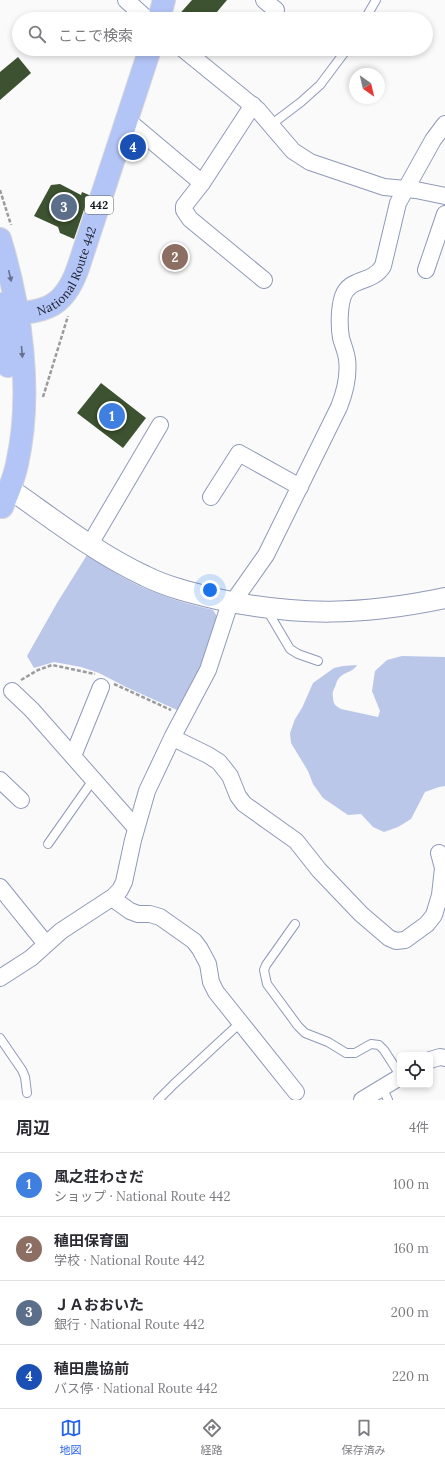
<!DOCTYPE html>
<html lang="ja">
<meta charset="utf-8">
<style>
body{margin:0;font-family:Lora,"Noto Sans JP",serif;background:#f7f7f7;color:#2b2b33}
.controls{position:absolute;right:12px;bottom:12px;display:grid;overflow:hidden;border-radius:6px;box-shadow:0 2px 6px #0003}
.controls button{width:36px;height:36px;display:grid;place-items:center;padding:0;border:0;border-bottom:1px solid #e1e1e2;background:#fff;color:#2b2b33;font:20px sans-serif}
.compass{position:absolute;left:349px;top:68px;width:36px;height:36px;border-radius:50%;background:#fff;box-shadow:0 2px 6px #0003;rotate:146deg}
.you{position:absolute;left:210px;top:590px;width:14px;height:14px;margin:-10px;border:3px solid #fff;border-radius:50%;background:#1a73e8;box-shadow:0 0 0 6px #1a73e833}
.badge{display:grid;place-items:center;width:26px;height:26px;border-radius:50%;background:#2563eb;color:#fff;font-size:13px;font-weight:700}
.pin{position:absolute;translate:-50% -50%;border:2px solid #fff;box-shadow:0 1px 4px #0006}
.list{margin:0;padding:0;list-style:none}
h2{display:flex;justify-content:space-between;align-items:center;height:52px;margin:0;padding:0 16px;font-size:17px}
h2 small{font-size:13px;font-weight:400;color:#7c7c81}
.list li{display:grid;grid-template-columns:26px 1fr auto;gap:12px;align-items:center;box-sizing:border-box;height:64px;padding:0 16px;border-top:1px solid #e1e1e2}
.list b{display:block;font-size:15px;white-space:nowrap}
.list p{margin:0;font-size:13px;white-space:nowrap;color:#7c7c81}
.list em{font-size:13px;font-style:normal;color:#7c7c81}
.icon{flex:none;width:22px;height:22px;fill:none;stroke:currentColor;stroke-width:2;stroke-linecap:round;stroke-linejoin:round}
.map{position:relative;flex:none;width:445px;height:1100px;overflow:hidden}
.search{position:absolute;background:#fff;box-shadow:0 2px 6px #0003;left:12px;right:12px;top:12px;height:44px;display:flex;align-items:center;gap:10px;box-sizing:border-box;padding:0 14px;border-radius:22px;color:#7c7c81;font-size:15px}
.sheet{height:308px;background:#fff}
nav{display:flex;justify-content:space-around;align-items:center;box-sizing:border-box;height:56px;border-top:1px solid #e1e1e2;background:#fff;font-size:11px;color:#7c7c81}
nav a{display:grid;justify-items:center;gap:2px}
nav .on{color:#2563eb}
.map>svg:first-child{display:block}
.green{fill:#bac7e9}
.building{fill:#3c5230}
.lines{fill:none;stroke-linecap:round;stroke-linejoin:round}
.service-casing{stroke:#8f9ab8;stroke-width:10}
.minor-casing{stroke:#8f9ab8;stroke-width:18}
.tertiary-casing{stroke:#8f9ab8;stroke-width:22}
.trunk-casing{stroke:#d5d6d8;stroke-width:24}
.path{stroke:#999b9f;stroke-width:2.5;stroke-dasharray:4 2;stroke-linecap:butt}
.service{stroke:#fff;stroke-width:8}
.minor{stroke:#fff;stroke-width:16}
.tertiary{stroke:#fff;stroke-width:20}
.trunk{stroke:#b3c4f6;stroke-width:22}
.oneway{fill:#66708e}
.labels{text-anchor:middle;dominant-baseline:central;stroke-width:4;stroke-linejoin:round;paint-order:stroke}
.shield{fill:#fff;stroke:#5d6068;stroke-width:1}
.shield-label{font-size:11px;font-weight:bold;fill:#181c27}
.street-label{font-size:12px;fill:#181c27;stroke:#fff}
</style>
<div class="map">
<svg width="445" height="1100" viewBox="0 0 445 1100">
<rect width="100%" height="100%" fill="#fafafa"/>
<g class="green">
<path d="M87,555C109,569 130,583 154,592C173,600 193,605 213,610L218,618L207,663L182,708L177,710L126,687L99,673L81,667L54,662L34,668L27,656L57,603Z"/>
<path d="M402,656L445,657V786L439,787L425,792L411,819L398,827L384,832L373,827L361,814L348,815L323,798L313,784L308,771L291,743L290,733L295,719L302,708L313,683L334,668L343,666L357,665C351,675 341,670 336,684C334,690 332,691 333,697C333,703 335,706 341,709L378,717L380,711L372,691L375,671L387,660Z"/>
</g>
<g class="building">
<polygon points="192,0 227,0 211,19 175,19"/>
<polygon points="18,57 31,73 0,100 0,72"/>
<polygon points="60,184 81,195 82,192 89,195 74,239 60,233 58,227 34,216 51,185"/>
<polygon points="101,383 146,418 123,448 77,413"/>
</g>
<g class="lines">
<defs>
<g id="service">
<polyline points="365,19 376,0"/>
<polyline points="272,124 301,102 320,85 347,49"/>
<polyline points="267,610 290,649 298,654 318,661"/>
<polyline points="48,844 93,780"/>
<polyline points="295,924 266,965 264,970 267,984 298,1026 305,1033 328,1042 346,1053 355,1053 371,1044 379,1045 384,1050 400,1075"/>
<polyline points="0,1038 22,1070 25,1077 27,1093"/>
<polyline points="382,1087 388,1100"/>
<polyline points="158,1100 174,1084 240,1023"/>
</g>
<g id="minor">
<polyline points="126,0 147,19"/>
<polyline points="264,0 276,10"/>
<polyline points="183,49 258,110 293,151 310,162 384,187 416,190 445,196"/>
<polyline points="253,105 202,183 184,206 184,210 190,219 264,280"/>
<polyline points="127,120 202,183"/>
<polyline points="426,270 445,214"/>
<polyline points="211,497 239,453 300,487"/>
<polyline points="90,544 160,425"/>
<polyline points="12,691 32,710 136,828"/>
<polyline points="173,738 208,755 219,762 230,776 238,796 244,804 296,841 319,870 361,914 389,938 396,941 405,940 427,924 434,915 440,895 443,868 439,853"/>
<polyline points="73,756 101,687"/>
<polyline points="0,780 21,800"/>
<polyline points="0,887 46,944"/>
<polyline points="112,898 130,911 138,914 150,914 160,917 194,941 200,949 208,964 211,982 216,992 296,1092"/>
<path d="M0,978L31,958L61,931L113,897L120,890L124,882L133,840L147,791L173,736L208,670L228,609L266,555L339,407C345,392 349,375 347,359C346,352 343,345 341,338C339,326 339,308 343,296C350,277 372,284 383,266L398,203L433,140L445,124"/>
<polyline points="430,1060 440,1057 445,1058"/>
<polyline points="362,1100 400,1077"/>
</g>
<path id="tertiary" d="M10,489C53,519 96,553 145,576C167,587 192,593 217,599C298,617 364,615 445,598"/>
<g id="trunk">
<polyline points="159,19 164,0"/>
<path d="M0,239C21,308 33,393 17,464C14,479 8,493 2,507"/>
<polyline points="0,304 8,366"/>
<path id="s1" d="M1,313C20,314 47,313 61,298C71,288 76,275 80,262L150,49"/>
</g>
</defs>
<use href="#service" class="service-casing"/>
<use href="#minor" class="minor-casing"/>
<use href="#tertiary" class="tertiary-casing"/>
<use href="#trunk" class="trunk-casing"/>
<g class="path">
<polyline points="0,190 11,225"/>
<polyline points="43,397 68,316"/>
<polyline points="21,680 38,670 52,665 95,674"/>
<polyline points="114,684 171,710"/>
</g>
<use href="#service" class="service"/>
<use href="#minor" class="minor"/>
<use href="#tertiary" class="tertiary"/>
<use href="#trunk" class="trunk"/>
</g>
<defs><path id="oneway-solid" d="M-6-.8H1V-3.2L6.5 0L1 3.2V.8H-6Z"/></defs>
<g class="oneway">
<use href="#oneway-solid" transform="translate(10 276) rotate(77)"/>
<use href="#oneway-solid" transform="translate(22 352) rotate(85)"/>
</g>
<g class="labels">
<rect class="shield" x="85" y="196" width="28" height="18" rx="3"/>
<g class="shield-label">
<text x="99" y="205">442</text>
</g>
<g class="street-label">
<text stroke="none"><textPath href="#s1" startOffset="89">National Route 442</textPath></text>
</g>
</g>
</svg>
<div class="controls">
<button><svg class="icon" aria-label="locate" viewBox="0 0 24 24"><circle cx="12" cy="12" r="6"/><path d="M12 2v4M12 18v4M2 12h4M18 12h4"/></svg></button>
</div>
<svg class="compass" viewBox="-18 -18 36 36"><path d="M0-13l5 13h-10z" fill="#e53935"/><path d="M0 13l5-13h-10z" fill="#7c7c81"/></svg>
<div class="you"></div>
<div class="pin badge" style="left:112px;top:416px;background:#3f7fe0">1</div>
<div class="pin badge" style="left:175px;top:257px;background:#8d6e63">2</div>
<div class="pin badge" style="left:64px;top:207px;background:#5c6f8a">3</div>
<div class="pin badge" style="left:133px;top:147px;background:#1a4fb4">4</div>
<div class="search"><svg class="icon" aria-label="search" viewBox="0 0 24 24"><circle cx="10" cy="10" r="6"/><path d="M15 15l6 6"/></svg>ここで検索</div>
</div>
<section class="sheet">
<h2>周辺<small>4件</small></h2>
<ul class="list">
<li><span class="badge" style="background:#3f7fe0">1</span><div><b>風之荘わさだ</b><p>ショップ · National Route 442</p></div><em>100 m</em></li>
<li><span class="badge" style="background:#8d6e63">2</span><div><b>稙田保育園</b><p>学校 · National Route 442</p></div><em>160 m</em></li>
<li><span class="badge" style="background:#5c6f8a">3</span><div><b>ＪＡおおいた</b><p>銀行 · National Route 442</p></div><em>200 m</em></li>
<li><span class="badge" style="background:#1a4fb4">4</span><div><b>稙田農協前</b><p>バス停 · National Route 442</p></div><em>220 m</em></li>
</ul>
</section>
<nav>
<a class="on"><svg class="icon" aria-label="map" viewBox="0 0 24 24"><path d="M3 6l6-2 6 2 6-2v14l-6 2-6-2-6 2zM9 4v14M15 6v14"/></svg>地図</a>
<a><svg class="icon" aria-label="directions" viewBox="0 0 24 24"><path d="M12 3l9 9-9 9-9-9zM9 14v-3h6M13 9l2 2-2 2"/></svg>経路</a>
<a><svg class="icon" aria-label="saved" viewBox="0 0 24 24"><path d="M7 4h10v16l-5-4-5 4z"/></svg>保存済み</a>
</nav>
